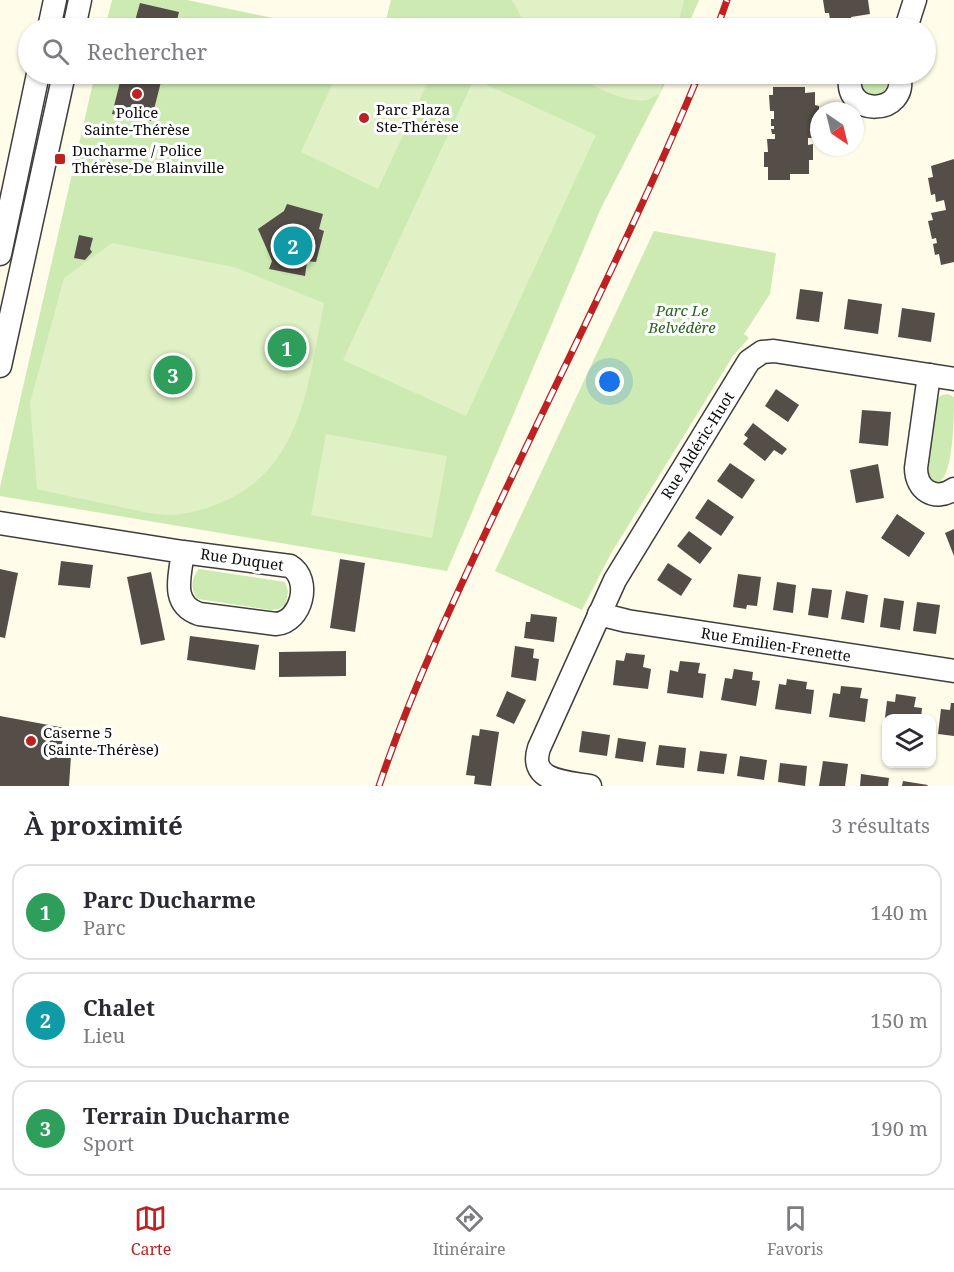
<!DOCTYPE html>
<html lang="fr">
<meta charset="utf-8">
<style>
body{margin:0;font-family:"Noto Serif",serif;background:#f2f2f3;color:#2b2b33}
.controls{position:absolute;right:18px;bottom:18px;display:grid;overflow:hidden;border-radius:12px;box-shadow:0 2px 4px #0004}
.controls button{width:54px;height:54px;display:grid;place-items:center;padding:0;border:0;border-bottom:2px solid #e1e1e2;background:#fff;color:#2b2b33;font:30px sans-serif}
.compass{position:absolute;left:810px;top:102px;width:54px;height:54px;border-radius:50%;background:#fff;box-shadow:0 2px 4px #0004;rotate:145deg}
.you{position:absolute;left:610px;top:382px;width:21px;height:21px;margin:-15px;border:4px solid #fff;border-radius:50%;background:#1a73e8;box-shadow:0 0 0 9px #1a73e833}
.badge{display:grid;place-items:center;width:39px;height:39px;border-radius:50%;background:#be2121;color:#fff;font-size:20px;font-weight:700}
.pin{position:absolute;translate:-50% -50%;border:3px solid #fff;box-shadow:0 2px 6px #0006}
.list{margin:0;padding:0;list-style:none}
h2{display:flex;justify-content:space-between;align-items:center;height:78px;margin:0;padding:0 24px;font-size:26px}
h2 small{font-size:20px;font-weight:400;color:#7c7c81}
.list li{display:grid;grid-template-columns:39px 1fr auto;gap:18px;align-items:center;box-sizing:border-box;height:96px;margin:0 12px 12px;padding:0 12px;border:2px solid #e1e1e2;border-radius:18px}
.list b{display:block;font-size:22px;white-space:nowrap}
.list p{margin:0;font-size:20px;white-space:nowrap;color:#7c7c81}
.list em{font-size:20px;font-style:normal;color:#7c7c81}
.icon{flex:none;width:33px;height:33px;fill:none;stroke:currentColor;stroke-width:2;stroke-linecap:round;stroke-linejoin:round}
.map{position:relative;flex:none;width:954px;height:786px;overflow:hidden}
.search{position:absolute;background:#fff;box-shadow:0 2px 4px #0004;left:18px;right:18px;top:18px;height:66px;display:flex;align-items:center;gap:15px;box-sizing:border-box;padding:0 21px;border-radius:33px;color:#7c7c81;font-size:22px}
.sheet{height:402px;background:#fff}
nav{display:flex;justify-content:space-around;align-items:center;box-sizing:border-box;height:84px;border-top:2px solid #e1e1e2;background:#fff;font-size:16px;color:#7c7c81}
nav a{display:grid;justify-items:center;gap:3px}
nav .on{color:#be2121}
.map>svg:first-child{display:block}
.green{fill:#cdeab3}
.pitch{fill:#e0f1c5}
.building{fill:#544d48}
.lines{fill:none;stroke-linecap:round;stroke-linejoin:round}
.minor-casing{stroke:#3e3e3e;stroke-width:25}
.minor{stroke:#fff;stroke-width:22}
.rail-casing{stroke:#be2121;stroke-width:7}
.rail{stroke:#fff;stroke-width:4.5;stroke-dasharray:14;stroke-linecap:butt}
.poi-dot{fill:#be2121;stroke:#fff;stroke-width:2}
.labels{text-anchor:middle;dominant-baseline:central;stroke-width:6;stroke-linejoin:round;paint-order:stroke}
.poi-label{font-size:15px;fill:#0b0b0b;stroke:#fff;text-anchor:start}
.park-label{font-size:15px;font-style:italic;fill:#26641b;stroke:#fff}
.street-label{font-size:15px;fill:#0b0b0b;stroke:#fff}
</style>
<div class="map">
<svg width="954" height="786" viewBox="0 0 954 786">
<rect width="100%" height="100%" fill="#fffcea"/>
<g class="green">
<polygon points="112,0 187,0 320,28 105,28"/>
<polygon points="391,0 699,0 687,28 384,28"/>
<polygon points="95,74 670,74 601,208 447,571 0,496 0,487"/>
<path d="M864,74H885C895,93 868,105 861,84Z"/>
<polygon points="654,231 776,253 770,294 744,334 749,338 733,356 610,555 582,610 495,571"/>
<path d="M948,394L954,397C954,411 954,502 929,478L926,469L936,400L942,395Z"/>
<path d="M199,569L285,582L288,591L286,604L279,609L271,610L198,599C190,591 191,577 199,569Z"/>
</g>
<g class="pitch">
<polygon points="512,0 684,0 677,28 527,28"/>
<polygon points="337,74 404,74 427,84 378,189 301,152"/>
<path d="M573,74H665L660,93C656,95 651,99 647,100C626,104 590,85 573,74Z"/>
<polygon points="474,79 596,135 466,416 343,360"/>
<path d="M112,243L234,267L324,303C309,379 303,470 220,503C203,510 185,515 167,515C150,514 133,510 117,506C90,501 64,495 37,489L30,403L64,278Z"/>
<polygon points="326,434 447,456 432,538 311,515"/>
</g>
<g class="building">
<polygon points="823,0 868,0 870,14 851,17 852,22 831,26 829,13 825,13"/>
<polygon points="140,3 179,12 175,28 133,28"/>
<polygon points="122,74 163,74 151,121 112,114"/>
<polygon points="773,87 805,87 805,93 815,92 815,105 819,106 819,122 815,122 815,138 808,138 808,145 813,144 813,160 809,160 809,174 790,174 790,180 768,180 768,167 764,167 764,152 768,152 767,139 775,139 775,134 772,134 771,129 774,129 774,126 771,126 771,119 774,119 774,111 770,111 769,95 773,95"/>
<polygon points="954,159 954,262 941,265 939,254 935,255 933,244 937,243 936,238 932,239 928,221 933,220 931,213 946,210 944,200 936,202 935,194 931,195 928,178 933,177 931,166"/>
<polygon points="287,204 323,214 319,229 324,231 316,262 307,261 305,276 269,269 272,261 258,229 284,211"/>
<polygon points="79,235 93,238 90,249 92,252 85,260 74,258"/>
<polygon points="800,289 823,292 819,322 796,319"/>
<polygon points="848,299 882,304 878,334 844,329"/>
<polygon points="902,308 935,313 931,342 898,337"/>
<polygon points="776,389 799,405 788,422 765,406"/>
<polygon points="862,410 891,412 888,446 859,443"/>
<polygon points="753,423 787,449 782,455 774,450 765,461 743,444 748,438 744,435"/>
<polygon points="730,463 755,480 742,499 717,481"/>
<polygon points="878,464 884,498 856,503 850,470"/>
<polygon points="708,499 734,517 721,536 695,518"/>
<polygon points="897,514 925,533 909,557 881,538"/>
<polygon points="954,529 954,556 945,533"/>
<polygon points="689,531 712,548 700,564 677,546"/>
<polygon points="340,559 365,563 355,632 330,628"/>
<polygon points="61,561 93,565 90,588 58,585"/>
<polygon points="668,563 692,579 681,596 657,580"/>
<polygon points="0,569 18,573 5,638 0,637"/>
<polygon points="151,572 165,640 141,645 127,577"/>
<polygon points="738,574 761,577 757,606 747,605 746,609 733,607"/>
<polygon points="777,582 796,585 793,613 773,610"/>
<polygon points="812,588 832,590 828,618 808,615"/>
<polygon points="846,591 868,595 864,623 841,619"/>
<polygon points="884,598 904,601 900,630 880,627"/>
<polygon points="917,602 940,605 936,634 913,631"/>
<polygon points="531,614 557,617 554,642 524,638 526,622 530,622"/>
<polygon points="190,636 259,645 255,670 187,660"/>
<polygon points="515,646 534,649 533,658 539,659 536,681 511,677"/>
<polygon points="346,651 346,676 279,677 279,652"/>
<polygon points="626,653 645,655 643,667 651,669 648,689 613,685 616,660 624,661"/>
<polygon points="680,661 700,663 698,673 706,674 703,698 667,693 670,670 678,672"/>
<polygon points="734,669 753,672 752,680 760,681 756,706 721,700 725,678 732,679"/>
<polygon points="787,679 807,682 806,689 814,690 811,714 775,709 779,684 786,685"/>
<polygon points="841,686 862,688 860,698 868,699 865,722 829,717 833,693 840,694"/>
<polygon points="507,691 526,700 514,724 496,716"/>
<polygon points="896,694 916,697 914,707 922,708 921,718 886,718 886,726 884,726 887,701 895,702"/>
<polygon points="951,703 954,703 954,736 938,734 941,709 950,710"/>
<polygon points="0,716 65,728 60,754 71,756 69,786 0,786"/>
<polygon points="480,729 499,732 491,786 474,784 475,776 466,775 472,735 479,736"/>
<polygon points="582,731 610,735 607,756 579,752"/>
<polygon points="618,738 646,742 643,762 615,758"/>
<polygon points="659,745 686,748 684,768 656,765"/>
<polygon points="700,751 727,754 724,774 697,771"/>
<polygon points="740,756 767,760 764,780 737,776"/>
<polygon points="823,761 848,764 845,786 819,786"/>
<polygon points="780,763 807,766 805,786 778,782"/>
<polygon points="861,774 889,778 888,786 860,786"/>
<polygon points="903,781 928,785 927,786 902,786"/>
</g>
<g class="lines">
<defs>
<g id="minor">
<polyline points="49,28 55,0"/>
<polyline points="74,28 80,0"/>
<polyline points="906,28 915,0"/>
<path d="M851,74C840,118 910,117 899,74"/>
<polyline points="0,254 38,74"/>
<polyline points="0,366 64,74"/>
<path d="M929,375L916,468C916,490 935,502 954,489"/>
<path d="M0,523L183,552L290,566C312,579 302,622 276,624L199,614C170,604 180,576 183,552"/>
<polyline points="599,614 627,621 954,671"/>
<path d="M590,786C567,782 528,782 539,748L615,580L749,361L762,352L774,351L954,379"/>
</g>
</defs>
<use href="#minor" class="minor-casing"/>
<use href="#minor" class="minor"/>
<defs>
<g id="rail">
<polyline points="717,28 727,0"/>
<path d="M379,786C412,688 456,595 500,502C567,360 639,219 699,74"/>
</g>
</defs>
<use href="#rail" class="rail-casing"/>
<use href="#rail" class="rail"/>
</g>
<g class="poi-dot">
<circle cx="137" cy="94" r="6"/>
<circle cx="364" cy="118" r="6"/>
<rect x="54" y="153" width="12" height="12" rx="3"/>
<circle cx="31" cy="741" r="6"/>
</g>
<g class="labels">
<g class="poi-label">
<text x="376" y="109">Parc Plaza<tspan x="376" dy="17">Ste-Thérèse</tspan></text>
<text x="137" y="112" text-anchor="middle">Police<tspan x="137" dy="17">Sainte-Thérèse</tspan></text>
<text x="72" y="150">Ducharme / Police<tspan x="72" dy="17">Thérèse-De Blainville</tspan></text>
<text x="43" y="732">Caserne 5<tspan x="43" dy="17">(Sainte-Thérèse)</tspan></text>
</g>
<g class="park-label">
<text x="682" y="310">Parc Le<tspan x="682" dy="17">Belvédère</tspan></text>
</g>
<g class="street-label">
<text transform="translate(697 445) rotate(-58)">Rue Aldéric-Huot</text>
<text transform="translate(242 559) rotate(8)">Rue Duquet</text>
<text transform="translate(776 644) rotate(9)">Rue Emilien-Frenette</text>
</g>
</g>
</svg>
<div class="controls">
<button><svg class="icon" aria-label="layers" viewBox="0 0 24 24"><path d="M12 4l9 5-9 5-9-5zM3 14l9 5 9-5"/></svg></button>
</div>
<svg class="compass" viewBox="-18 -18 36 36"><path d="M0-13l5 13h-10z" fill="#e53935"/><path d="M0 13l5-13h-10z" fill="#7c7c81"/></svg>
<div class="you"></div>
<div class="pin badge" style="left:287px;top:348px;background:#2e9e5b">1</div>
<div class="pin badge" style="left:293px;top:246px;background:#0f9aa8">2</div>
<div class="pin badge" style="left:173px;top:375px;background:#2e9e5b">3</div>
<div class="search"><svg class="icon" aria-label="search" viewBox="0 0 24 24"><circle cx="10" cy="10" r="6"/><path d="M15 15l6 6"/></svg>Rechercher</div>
</div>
<section class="sheet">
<h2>À proximité<small>3 résultats</small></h2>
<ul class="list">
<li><span class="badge" style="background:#2e9e5b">1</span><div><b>Parc Ducharme</b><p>Parc</p></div><em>140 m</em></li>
<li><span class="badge" style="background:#0f9aa8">2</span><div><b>Chalet</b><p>Lieu</p></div><em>150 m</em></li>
<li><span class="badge" style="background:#2e9e5b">3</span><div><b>Terrain Ducharme</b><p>Sport</p></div><em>190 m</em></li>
</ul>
</section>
<nav>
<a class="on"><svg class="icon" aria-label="map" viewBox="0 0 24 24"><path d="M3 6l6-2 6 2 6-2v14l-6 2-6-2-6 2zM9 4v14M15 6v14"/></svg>Carte</a>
<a><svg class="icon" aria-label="directions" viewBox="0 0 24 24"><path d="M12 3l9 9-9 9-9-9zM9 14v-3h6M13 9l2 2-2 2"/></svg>Itinéraire</a>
<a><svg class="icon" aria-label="saved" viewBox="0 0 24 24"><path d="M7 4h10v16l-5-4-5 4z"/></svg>Favoris</a>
</nav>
